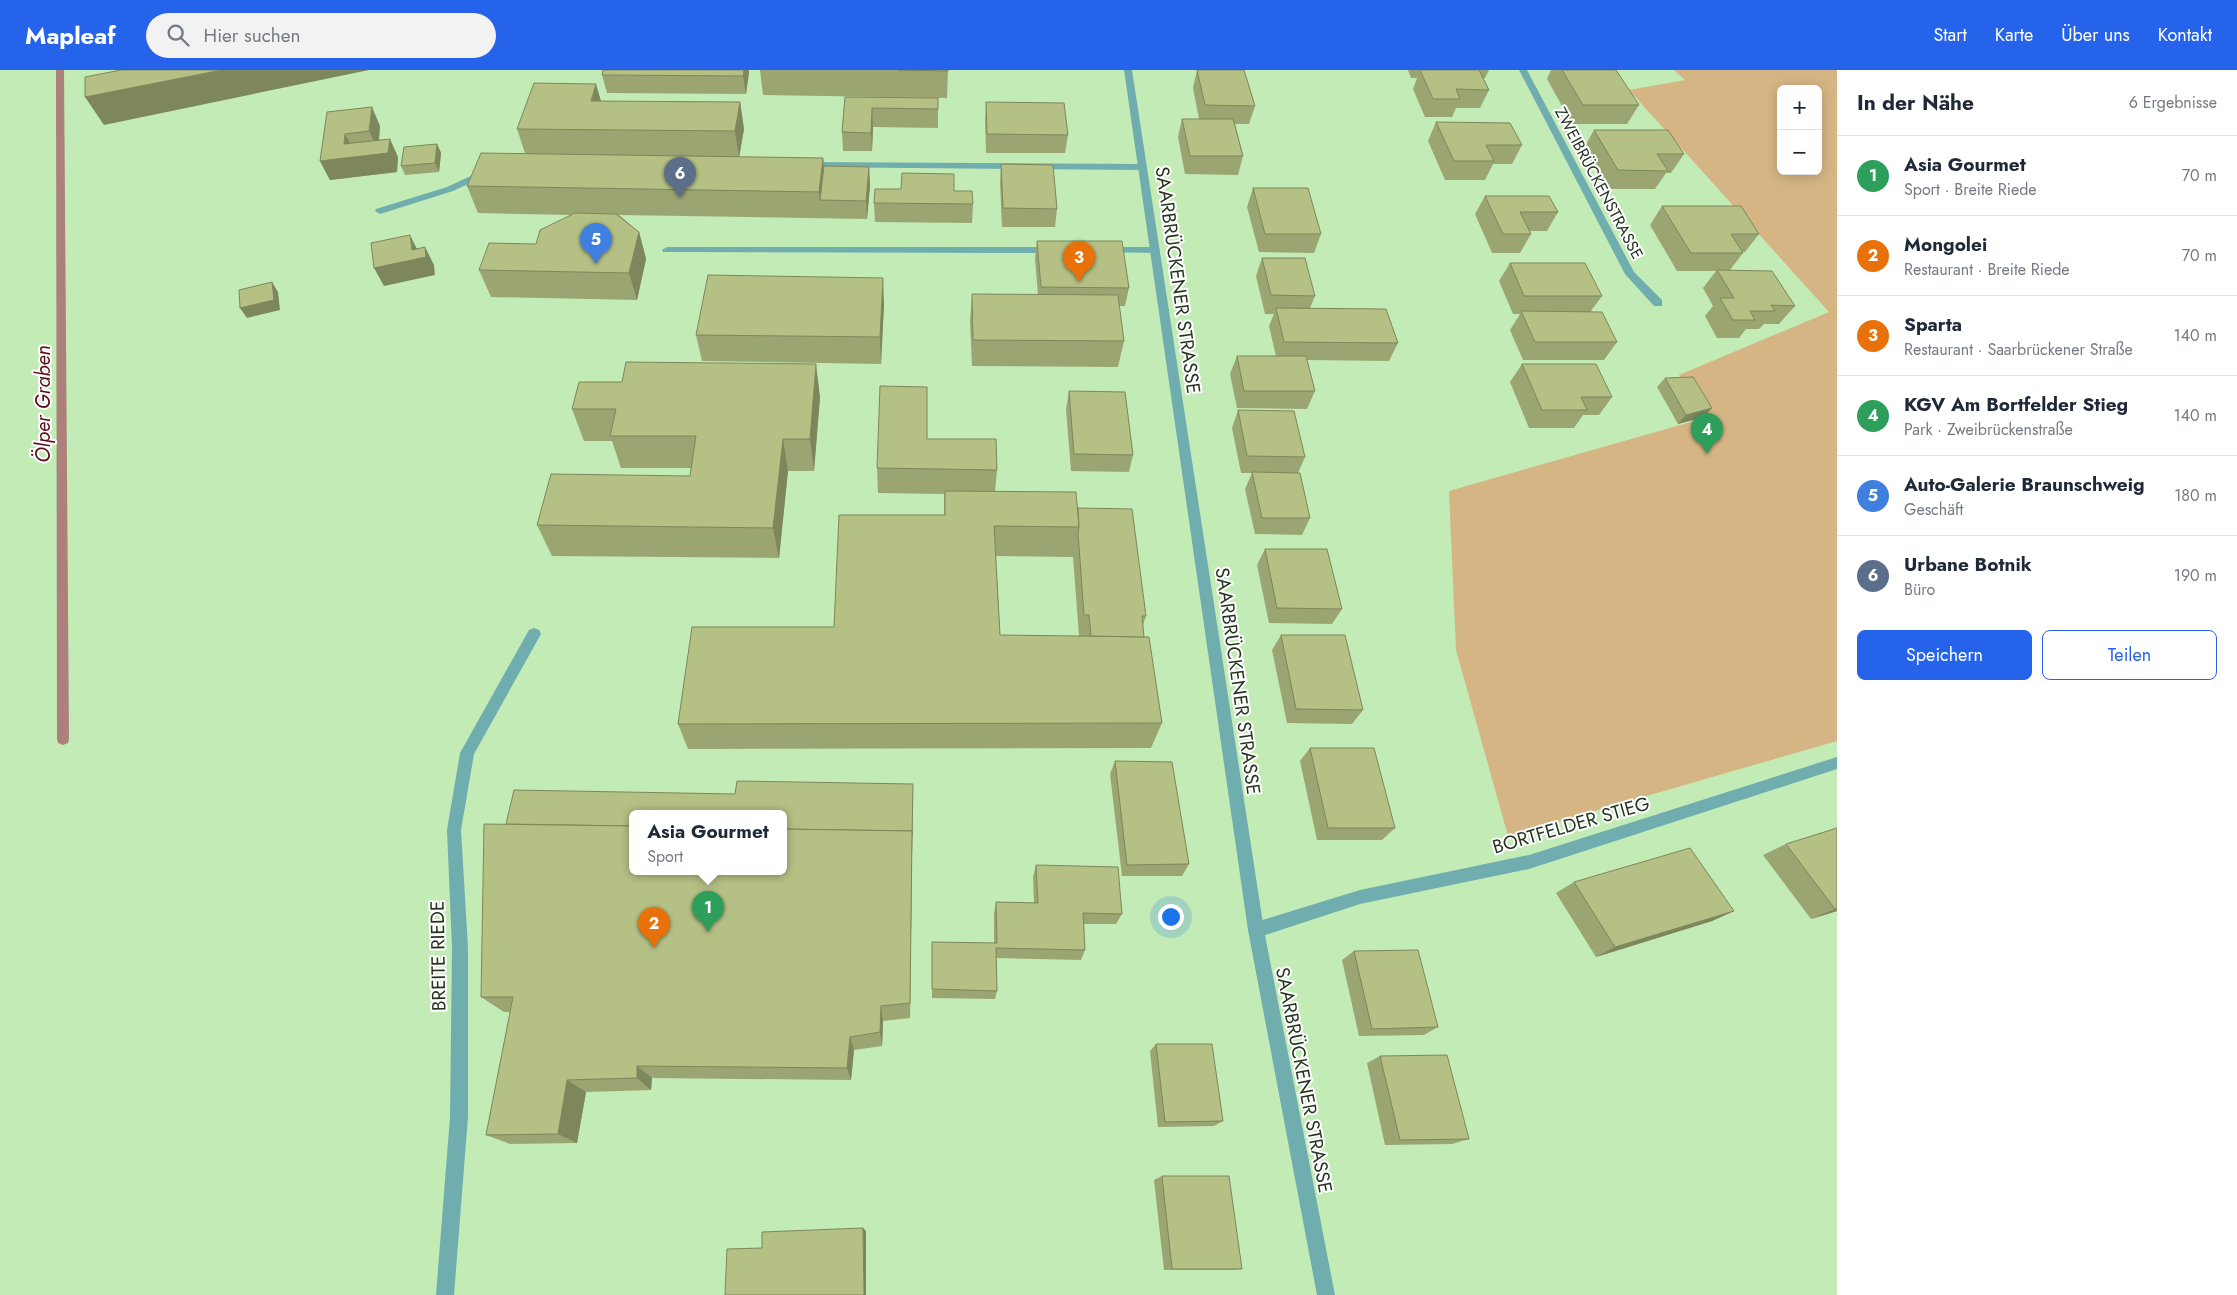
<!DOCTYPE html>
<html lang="de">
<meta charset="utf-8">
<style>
body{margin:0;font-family:Jost,sans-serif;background:#f2f2f3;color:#1f2937}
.controls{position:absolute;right:15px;top:15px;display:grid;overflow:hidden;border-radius:8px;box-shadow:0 2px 12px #0003}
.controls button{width:45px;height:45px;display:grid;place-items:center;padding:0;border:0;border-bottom:1px solid #e0e1e3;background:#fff;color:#1f2937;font:25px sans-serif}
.you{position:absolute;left:1170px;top:846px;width:18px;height:18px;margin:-12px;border:4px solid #fff;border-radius:50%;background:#1a73e8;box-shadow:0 0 0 8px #1a73e833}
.badge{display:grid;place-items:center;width:32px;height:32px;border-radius:50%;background:#2563eb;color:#fff;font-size:16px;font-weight:700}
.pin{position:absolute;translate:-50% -41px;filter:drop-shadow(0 1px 2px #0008)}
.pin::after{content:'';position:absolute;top:26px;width:18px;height:15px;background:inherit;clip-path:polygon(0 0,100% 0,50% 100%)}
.popup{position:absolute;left:629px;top:740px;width:158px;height:65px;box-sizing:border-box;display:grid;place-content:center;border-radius:8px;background:#fff;filter:drop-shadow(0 1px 4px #0005);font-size:16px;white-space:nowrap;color:#747a83}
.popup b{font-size:19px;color:#1f2937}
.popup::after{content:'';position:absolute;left:50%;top:100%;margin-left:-10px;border:10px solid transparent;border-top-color:#fff}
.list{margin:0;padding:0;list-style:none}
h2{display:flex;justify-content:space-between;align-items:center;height:65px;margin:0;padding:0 20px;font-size:21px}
h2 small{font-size:16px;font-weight:400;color:#747a83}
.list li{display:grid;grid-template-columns:32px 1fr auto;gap:15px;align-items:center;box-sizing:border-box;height:80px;padding:0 20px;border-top:1px solid #e0e1e3}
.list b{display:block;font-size:19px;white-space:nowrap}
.list p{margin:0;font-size:16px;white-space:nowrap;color:#747a83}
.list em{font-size:16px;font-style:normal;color:#747a83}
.actions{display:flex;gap:10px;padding:15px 20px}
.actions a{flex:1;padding:11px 0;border:1px solid #2563eb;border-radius:8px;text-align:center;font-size:18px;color:#2563eb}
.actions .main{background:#2563eb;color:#fff}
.icon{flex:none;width:28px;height:28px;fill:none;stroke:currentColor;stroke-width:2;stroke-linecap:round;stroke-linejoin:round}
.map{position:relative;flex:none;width:1837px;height:1225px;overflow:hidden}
header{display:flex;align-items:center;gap:30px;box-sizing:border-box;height:70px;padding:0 25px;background:#2563eb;color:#fff}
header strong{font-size:24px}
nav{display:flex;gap:28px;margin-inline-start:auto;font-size:18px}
.search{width:350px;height:45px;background:#f2f2f3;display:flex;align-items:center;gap:12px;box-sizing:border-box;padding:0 18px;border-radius:28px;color:#747a83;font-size:19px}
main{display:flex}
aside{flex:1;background:#fff}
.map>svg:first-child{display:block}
.green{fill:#d5b584;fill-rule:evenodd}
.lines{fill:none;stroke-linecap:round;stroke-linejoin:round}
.stream{fill:#ac807b;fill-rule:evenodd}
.service{fill:#70adaf;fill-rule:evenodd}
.minor{fill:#70adaf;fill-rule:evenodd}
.tertiary{fill:#70adaf;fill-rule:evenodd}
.wall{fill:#9ba572;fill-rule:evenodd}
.shaded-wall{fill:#7e865c}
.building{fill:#b4c084;stroke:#7e865c}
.labels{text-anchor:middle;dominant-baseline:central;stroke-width:4;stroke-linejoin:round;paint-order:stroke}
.far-street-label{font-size:16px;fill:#253420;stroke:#fefefe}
.street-label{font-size:19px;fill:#253420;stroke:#fefefe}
.water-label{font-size:20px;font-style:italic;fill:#5d0c1a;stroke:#fefefe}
</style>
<header>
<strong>Mapleaf</strong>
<div class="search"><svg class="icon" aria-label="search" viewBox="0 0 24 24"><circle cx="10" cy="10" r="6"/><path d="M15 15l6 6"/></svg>Hier suchen</div>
<nav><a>Start</a><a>Karte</a><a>Über uns</a><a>Kontakt</a></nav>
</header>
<main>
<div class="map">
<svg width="1837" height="1225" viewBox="0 0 1837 1225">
<rect width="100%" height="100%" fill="#c3ebb6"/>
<path class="green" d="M1674,0H1837V671L1508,766L1456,580L1449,421L1705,348L1679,305L1829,242L1629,20L1685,10ZM1781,19H1818V101H1781Z"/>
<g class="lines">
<polygon class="stream" points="56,0 64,0 69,669 68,673 63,675 58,673 57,669"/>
<g class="service">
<polygon points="806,92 1142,94 1147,97 1142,100 803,97 803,93"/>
<polygon points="486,99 491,102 489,104 453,121 380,144 375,141 376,139 447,117"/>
<polygon points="667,177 1054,177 1059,180 1054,183 663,182 662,180"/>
<polygon points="1106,177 1155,177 1160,180 1155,183 1102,182 1101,180"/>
</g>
<g class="minor">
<polygon points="1519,0 1527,0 1634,202 1662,230 1662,236 1654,236 1625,204"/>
<polygon points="534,558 539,560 541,564 474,684 461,760 468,878 468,1047 454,1225 436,1225 450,1047 452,878 447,760 460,683 529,560"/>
<polygon points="1837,687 1837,699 1529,799 1360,834 1256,868 1250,865 1248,860 1250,855 1256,852 1360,820 1529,785"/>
</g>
<polygon class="tertiary" points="1124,0 1132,0 1264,860 1335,1225 1317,1225 1248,860"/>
</g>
<g class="wall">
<polygon points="603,0 749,0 749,2 746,24 607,23 602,5"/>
<polygon points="760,0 948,0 947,28 763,25"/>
<polygon points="1197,0 1255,36 1249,54 1235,54 1243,86 1238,105 1185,104 1178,67 1182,49 1199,49 1193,18"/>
<polygon points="1408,0 1489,0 1485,8 1483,8 1489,20 1480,38 1456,38 1452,47 1425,47 1413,19 1417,8 1411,8"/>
<polygon points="1551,0 1616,0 1639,35 1627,54 1572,54 1547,9"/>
<polygon points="845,27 938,28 938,58 873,57 872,81 843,81 842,62"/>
<polygon points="601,31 740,32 744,59 739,87 823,88 824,96 869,97 870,116 867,149 619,145 639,162 646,189 637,230 491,227 479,200 536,174 571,145 478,143 467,116 525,83 517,59"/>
<polygon points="986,32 1068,65 1065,83 986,83 985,51"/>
<polygon points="327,42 380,56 379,70 398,87 397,102 330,110 320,91"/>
<polygon points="1436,52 1522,75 1512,94 1493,94 1485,110 1445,110 1428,71"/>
<polygon points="1594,60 1684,84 1671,103 1666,103 1655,119 1606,119 1584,78"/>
<polygon points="437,74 441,83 439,102 405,105 401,96"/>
<polygon points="1001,94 1057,139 1055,157 1002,157 1000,113"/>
<polygon points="1253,118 1321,164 1314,183 1259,182 1247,137"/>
<polygon points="954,121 973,134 972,153 875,152 874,133"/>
<polygon points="1485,126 1558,142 1547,161 1529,161 1531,164 1520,183 1492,183 1475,144"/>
<polygon points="1662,136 1759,164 1745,182 1743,182 1743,183 1730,200 1795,236 1779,254 1764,254 1759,259 1746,259 1739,268 1717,268 1705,246 1713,236 1703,218 1716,201 1677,201 1650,155"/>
<polygon points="1037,171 1129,218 1125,236 1119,236 1124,271 1118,297 972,296 970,251 972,224 1038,225 1035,189"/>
<polygon points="1262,188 1315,226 1310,238 1398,273 1389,291 1307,290 1315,321 1307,339 1237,338 1230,304 1237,286 1276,286 1269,256 1274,244 1265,244 1256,206"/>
<polygon points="1510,193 1602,226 1591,241 1617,272 1604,290 1523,290 1510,260 1520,244 1513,244 1499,211"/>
<polygon points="884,234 881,294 702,291 696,265"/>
<polygon points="1522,294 1612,327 1599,345 1583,345 1574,358 1529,358 1510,312"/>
<polygon points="1665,308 1712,338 1704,347 1678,354 1657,317"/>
<polygon points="1069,321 1133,385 1129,402 1071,401 1066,339"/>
<polygon points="820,327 814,401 788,401 779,488 552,486 537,455 690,406 691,398 621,398 612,371 584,371 572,339"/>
<polygon points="1238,340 1305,387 1298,403 1310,448 1302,465 1255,464 1245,419 1252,403 1241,403 1232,358"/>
<path d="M927,369L997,400L995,422L1078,438L1146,546L1143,555L1144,567L1162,653L1151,678L688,679L678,654L834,557L944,445V424L878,423L877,398ZM996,486L1073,487L1079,566L1000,565Z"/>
<polygon points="1265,479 1342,539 1332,554 1269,553 1257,495"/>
<polygon points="1281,565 1363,640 1352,654 1287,653 1272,580"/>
<polygon points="1310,678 1395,758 1382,770 1317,770 1300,691"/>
<polygon points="1115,691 1189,794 1182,806 1122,806 1110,704"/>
<polygon points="913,714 910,948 883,951 882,976 854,980 851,1010 652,1008 651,1020 586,1022 577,1073 510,1074 486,1065 510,942 504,942 481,927 506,754 735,724"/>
<polygon points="1786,774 1837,841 1811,849 1763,785"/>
<polygon points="1036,795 1122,844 1116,854 1084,854 1085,880 1081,890 996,888 997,921 995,929 932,928 932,872 994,873 994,843 996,832 1034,833 1033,807"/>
<polygon points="1574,812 1734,841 1712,851 1596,887 1556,823"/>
<polygon points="1354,881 1438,957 1424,965 1359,966 1342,890"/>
<polygon points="1156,974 1223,1051 1214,1056 1158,1057 1150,981"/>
<polygon points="1380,986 1469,1069 1452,1074 1385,1075 1367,993"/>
<polygon points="1162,1106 1242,1199 1232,1200 1164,1200 1154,1110"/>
</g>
<g class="shaded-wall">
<polygon points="222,0 369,0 104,55 85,27"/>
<polygon points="744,0 749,0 749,2 746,24 743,6"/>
<polygon points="596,14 604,41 591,31"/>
<polygon points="740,32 744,59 739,88 735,61"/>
<polygon points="372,37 380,56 378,80 369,61"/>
<polygon points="872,38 873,57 872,81 871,63"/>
<polygon points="345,64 355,82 390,69 398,87 397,102 330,110 320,91 344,74"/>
<polygon points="437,74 441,83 439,102 435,93"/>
<polygon points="823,88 825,115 820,130 819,122"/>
<polygon points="869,97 870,116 867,149 866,131"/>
<polygon points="639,162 646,189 637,230 629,203"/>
<polygon points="410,165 419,183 425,177 434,195 435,205 384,216 374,198 412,180"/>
<polygon points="883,208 884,234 881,294 880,267"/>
<polygon points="272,212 278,222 280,240 247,248 240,238"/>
<polygon points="816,294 820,327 814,401 810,369"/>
<polygon points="1712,338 1704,347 1678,354 1686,345"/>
<polygon points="783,369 788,401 779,488 773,458"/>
<polygon points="913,714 913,732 912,783 912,766"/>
<polygon points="912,761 912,783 910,948 910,933"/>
<polygon points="1837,838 1837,841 1811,849 1835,839"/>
<polygon points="1734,841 1712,851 1596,887 1615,877"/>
<polygon points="881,936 883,951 882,976 880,962"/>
<polygon points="850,967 854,980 851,1010 847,998"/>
<polygon points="637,996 652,1008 651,1020 637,1008"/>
<polygon points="567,1010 586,1022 577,1073 558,1064"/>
<polygon points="863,1158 866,1161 866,1225 864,1225"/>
</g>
<g class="building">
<polygon points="121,0 222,0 85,27 85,7"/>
<polygon points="603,0 744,0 743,6 602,5"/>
<polygon points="898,0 948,0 948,1"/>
<polygon points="1197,0 1244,0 1255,36 1205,35"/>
<polygon points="1420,0 1479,0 1489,20 1456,19 1460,29 1433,29"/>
<polygon points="1562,0 1616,0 1639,35 1583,35"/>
<polygon points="534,13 596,14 591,31 740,32 735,61 517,59"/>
<polygon points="845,27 938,28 938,39 872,38 871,63 842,62"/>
<polygon points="986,32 1064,33 1068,65 987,64"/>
<polygon points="372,37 369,61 345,64 344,74 390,69 388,83 320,91 327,42"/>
<polygon points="1182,49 1233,49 1243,86 1190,86"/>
<polygon points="1436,52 1510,53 1522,75 1486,75 1494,91 1454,91"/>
<polygon points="1594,60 1668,60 1684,84 1657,84 1668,101 1618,100"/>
<polygon points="437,74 435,93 401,96 404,77"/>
<polygon points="481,83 823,88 819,122 467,116"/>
<polygon points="1001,94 1053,95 1057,139 1003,138"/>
<polygon points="824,96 869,97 866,131 820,130"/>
<polygon points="902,103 954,104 954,121 972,121 973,134 874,133 875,119 901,119"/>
<polygon points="1253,118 1308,118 1321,164 1265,164"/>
<polygon points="1485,126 1549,126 1558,142 1520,142 1531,164 1503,164"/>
<polygon points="1662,136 1741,136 1759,164 1731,164 1743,183 1691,183"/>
<polygon points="575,143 616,144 639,162 629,203 479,200 489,173 536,174 540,160"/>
<polygon points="410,165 412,180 425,177 426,187 374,198 371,173"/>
<polygon points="1037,171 1122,171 1129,218 1041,217"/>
<polygon points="1262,188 1305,188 1315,226 1271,225"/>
<polygon points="1510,193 1585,193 1602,226 1524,226"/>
<polygon points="1717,200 1772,201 1795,236 1771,235 1775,241 1750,241 1755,250 1733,250 1720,228 1734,228"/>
<polygon points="708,205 883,208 880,267 696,265"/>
<polygon points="272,212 274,230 240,238 239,220"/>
<polygon points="972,224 1118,225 1124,271 973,270"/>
<polygon points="1276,238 1386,239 1398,273 1284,272"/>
<polygon points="1521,241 1602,242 1617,272 1535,272"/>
<polygon points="1237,286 1306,286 1315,321 1244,321"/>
<polygon points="626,292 816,294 810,369 783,369 773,458 537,455 551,404 690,406 696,366 610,366 616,339 572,339 579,312 622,312"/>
<polygon points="1522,294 1596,294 1612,327 1581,327 1587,340 1542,340"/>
<polygon points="1693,307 1712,338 1686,345 1665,308"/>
<polygon points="880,316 927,317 927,369 996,369 997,400 877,398"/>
<polygon points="1069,321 1125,322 1133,385 1074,384"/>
<polygon points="1238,340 1294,341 1305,387 1247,386"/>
<polygon points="1252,402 1300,403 1310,448 1262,448"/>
<polygon points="945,421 1076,422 1079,457 994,456 1000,565 1149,567 1162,653 678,654 692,557 834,557 839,445 945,445"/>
<polygon points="1078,438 1132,439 1146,546 1142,546 1144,567 1091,566 1089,545 1084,545 1078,463 1079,457"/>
<polygon points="1265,479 1327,479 1342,539 1277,538"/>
<polygon points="1281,565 1345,565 1363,640 1296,639"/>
<polygon points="1310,678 1374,678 1395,758 1328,758"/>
<polygon points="1115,691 1172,692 1189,794 1127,795"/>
<polygon points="737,711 913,714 912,766 912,761 783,759 783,743 633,743 633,756 506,754 514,720 735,724"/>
<polygon points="484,754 633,756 633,801 783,801 783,759 912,761 910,933 881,936 880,962 850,967 847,998 637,996 637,1008 567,1010 558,1064 486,1065 513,927 481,927"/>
<polygon points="1837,758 1837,838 1835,839 1786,774"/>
<polygon points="1690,778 1734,841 1615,877 1574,812"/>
<polygon points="1036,795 1118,797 1122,844 1083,843 1085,880 996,878 997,921 932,919 932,872 997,873 996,832 1038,833"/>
<polygon points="1418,880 1438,957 1372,959 1354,881"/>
<polygon points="1156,974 1212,974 1223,1051 1165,1052"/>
<polygon points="1447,985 1469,1069 1400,1070 1380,986"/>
<polygon points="1162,1106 1229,1106 1242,1199 1172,1199"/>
<polygon points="863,1158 864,1225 725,1225 727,1179 762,1178 762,1162"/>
</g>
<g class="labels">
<g class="far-street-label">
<text transform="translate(1599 113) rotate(62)">ZWEIBRÜCKENSTRASSE</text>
</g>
<g class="street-label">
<text transform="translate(1178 210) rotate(82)">SAARBRÜCKENER STRASSE</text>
<text transform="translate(1238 611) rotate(82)">SAARBRÜCKENER STRASSE</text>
<text transform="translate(1571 755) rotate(-16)">BORTFELDER STIEG</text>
<text transform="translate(438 886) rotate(-91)">BREITE RIEDE</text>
<text transform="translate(1304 1010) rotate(79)">SAARBRÜCKENER STRASSE</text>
</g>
<g class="water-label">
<text transform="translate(43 334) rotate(-90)">Ölper Graben</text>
</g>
</g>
</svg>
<div class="controls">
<button>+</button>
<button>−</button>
</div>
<div class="you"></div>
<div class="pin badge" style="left:708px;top:862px;background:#2e9e5b">1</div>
<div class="popup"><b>Asia Gourmet</b>Sport</div>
<div class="pin badge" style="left:654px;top:878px;background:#e8710a">2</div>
<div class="pin badge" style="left:1079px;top:212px;background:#e8710a">3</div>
<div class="pin badge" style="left:1707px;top:384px;background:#2e9e5b">4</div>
<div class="pin badge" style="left:596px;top:194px;background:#3f7fe0">5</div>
<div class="pin badge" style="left:680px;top:128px;background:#5c6f8a">6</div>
</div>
<aside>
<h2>In der Nähe<small>6 Ergebnisse</small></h2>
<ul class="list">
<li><span class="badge" style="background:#2e9e5b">1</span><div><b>Asia Gourmet</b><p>Sport · Breite Riede</p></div><em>70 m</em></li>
<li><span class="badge" style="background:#e8710a">2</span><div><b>Mongolei</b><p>Restaurant · Breite Riede</p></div><em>70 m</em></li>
<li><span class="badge" style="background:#e8710a">3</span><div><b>Sparta</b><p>Restaurant · Saarbrückener Straße</p></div><em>140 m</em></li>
<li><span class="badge" style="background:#2e9e5b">4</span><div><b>KGV Am Bortfelder Stieg</b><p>Park · Zweibrückenstraße</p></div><em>140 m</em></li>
<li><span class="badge" style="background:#3f7fe0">5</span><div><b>Auto-Galerie Braunschweig</b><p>Geschäft</p></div><em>180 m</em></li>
<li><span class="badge" style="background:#5c6f8a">6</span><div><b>Urbane Botnik</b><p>Büro</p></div><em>190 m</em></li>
</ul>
<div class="actions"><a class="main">Speichern</a><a>Teilen</a></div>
</aside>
</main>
